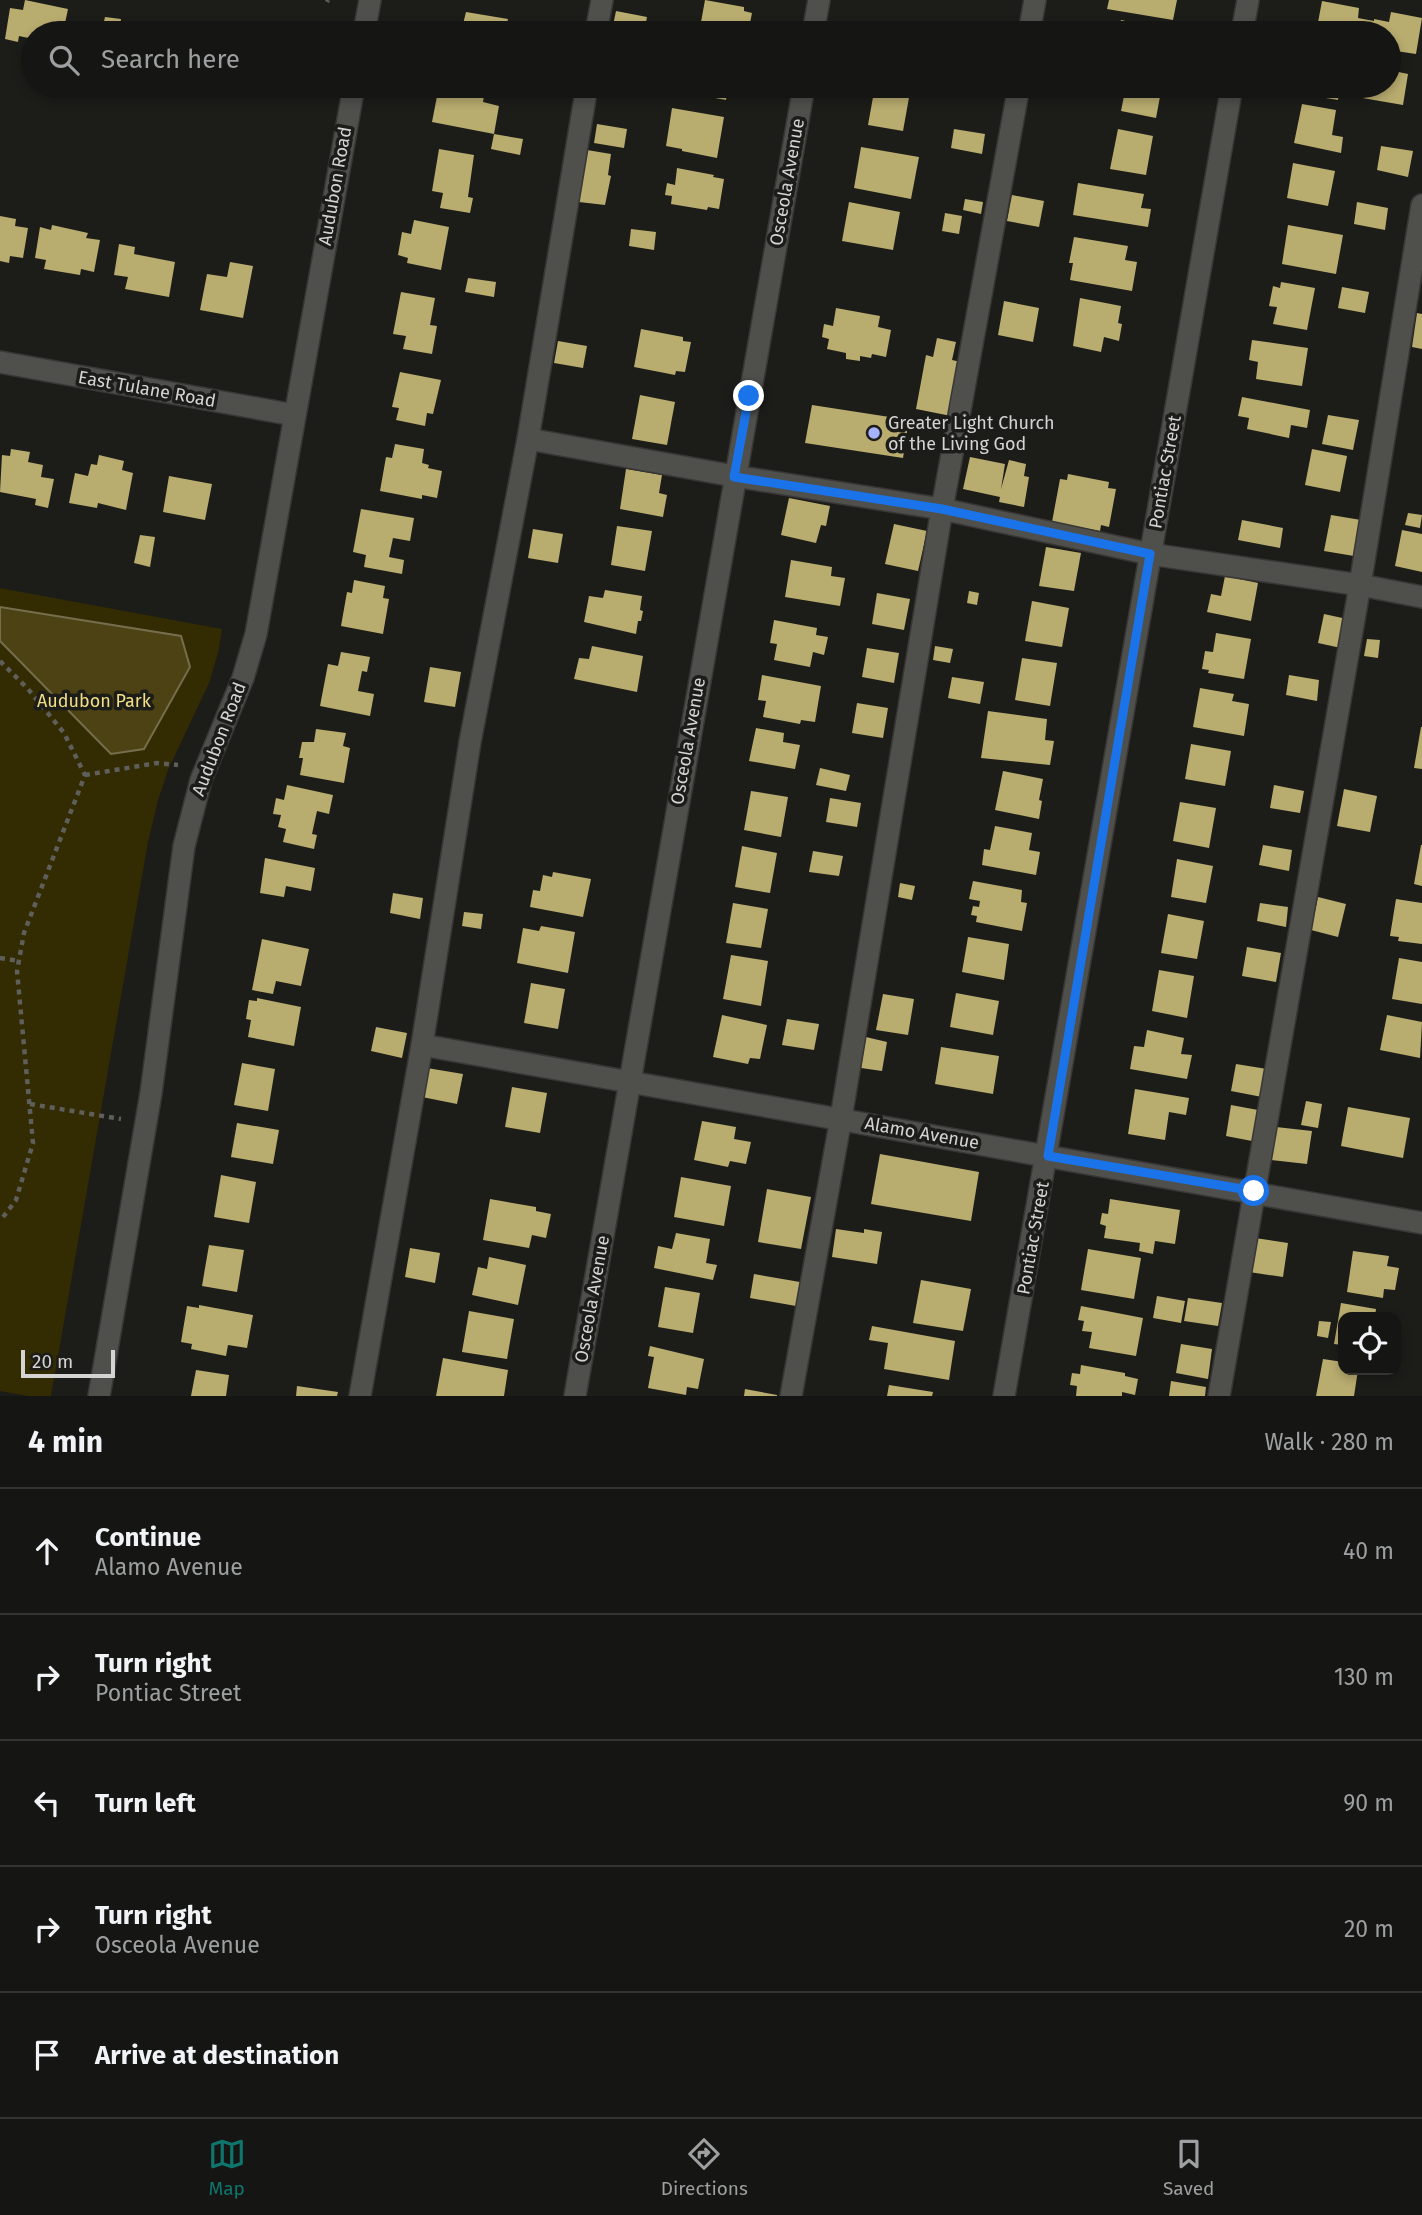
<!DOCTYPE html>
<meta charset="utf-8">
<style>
body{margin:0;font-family:"Fira Sans",sans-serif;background:#222221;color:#f1f3f6}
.controls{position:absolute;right:21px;bottom:21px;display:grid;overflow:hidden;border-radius:14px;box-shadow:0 4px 10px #0003}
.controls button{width:63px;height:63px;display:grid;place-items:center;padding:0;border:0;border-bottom:2px solid #343433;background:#151513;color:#f1f3f6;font:35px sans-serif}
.scale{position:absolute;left:21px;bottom:18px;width:94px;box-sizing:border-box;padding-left:7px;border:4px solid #d5d4d3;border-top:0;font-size:19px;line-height:24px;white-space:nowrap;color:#d5d4d3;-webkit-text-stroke:5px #1c1c19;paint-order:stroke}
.stop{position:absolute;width:21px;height:21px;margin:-16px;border:5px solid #1a73e8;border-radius:50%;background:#fff}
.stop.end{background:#1a73e8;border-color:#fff;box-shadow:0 2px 7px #0008}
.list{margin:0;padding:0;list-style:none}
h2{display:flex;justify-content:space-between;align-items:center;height:91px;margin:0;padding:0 28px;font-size:30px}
h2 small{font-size:23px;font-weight:400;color:#9d9fa0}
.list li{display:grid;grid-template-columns:46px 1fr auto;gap:21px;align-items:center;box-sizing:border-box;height:126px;padding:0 28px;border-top:2px solid #343433}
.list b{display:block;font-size:26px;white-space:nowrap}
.list p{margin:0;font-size:23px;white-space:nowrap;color:#9d9fa0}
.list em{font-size:23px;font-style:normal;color:#9d9fa0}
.icon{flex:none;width:38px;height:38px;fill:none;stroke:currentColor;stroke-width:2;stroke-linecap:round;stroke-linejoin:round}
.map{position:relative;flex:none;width:1422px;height:1396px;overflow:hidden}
.search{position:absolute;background:#151513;box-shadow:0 4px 10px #0003;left:21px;right:21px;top:21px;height:77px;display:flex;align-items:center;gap:18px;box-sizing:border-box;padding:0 24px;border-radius:38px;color:#9d9fa0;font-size:26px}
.sheet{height:721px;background:#151513}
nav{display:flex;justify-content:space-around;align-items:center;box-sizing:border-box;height:98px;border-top:2px solid #343433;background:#151513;font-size:19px;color:#9d9fa0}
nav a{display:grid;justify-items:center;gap:4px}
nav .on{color:#0f766e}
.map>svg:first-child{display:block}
.green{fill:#332b02}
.water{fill:#4c4214;stroke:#756e4d;stroke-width:2}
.building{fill:#b9ac6f}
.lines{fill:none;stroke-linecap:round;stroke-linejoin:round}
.minor-casing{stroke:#383736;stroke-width:24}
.path{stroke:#5e5e5b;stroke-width:4.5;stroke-dasharray:5 5;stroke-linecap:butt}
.minor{stroke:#4f4f4c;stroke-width:21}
.route{stroke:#1a73e8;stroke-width:9}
.poi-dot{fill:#a6b1fc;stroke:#1c1c19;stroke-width:2.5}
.labels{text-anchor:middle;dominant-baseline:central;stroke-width:7;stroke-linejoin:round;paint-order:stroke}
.street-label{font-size:18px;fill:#d5d4d3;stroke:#1c1c19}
.poi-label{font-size:18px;fill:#d5d4d3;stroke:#1c1c19;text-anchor:start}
.park-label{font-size:18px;fill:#f2de85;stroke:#1c1c19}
</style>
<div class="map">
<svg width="1422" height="1396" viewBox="0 0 1422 1396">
<rect width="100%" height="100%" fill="#1c1c19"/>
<polygon class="green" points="0,588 222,629 218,653 209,683 168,770 158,800 148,842 51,1396 28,1396 0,1391"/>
<polygon class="water" points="0,607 181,636 190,667 144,749 111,754 0,641"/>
<g class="building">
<polygon points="25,0 68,9 63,33 33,33 33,39 19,36 18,42 5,39 10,8 23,10"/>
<polygon points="705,0 744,7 744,11 752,13 748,33 699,33"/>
<polygon points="1109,0 1177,0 1173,20 1107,9"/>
<polygon points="1322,1 1359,8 1358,18 1374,21 1374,19 1389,22 1391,12 1422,18 1416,54 1389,50 1389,33 1316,33"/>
<polygon points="616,11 647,17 644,33 612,30"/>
<polygon points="466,12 508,19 505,32 448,33 449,24 463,24"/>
<polygon points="105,17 121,19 120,25 140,28 139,33 87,33 88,28 102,30"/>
<polygon points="1121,20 1158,28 1157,33 1118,33"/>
<polygon points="191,21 212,25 210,33 172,33 173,28 189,31"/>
<polygon points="1389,70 1408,74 1403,105 1339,94 1338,100 1301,94 1303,86 1389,86"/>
<polygon points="261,86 294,86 292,98 277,95 278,90"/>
<polygon points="439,86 470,86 485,89 483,102 499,106 494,134 432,122"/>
<polygon points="597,86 631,86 630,92"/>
<polygon points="694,86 729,86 726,100 693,94"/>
<polygon points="875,86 910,92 903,131 868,125"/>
<polygon points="1126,86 1162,86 1156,118 1121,111"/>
<polygon points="1302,104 1336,110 1332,135 1343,137 1341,153 1294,143"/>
<polygon points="672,108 724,117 717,158 682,151 682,149 666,146"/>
<polygon points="597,124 627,129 624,148 594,143"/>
<polygon points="954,129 985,134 982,154 951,148"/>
<polygon points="1118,129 1153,136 1146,175 1110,169"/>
<polygon points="494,134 523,139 520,155 491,149"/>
<polygon points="1381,146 1413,151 1408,177 1377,170"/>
<polygon points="861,147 919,157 911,199 854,188"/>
<polygon points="439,149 474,155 468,197 473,198 470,213 440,208 443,193 432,191"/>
<polygon points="587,150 611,154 608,175 611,176 605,205 579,202"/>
<polygon points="1293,163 1335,171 1328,206 1287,198"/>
<polygon points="677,168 714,175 713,177 724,179 719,209 708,207 707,210 671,204 672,196 665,195 667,183 675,185"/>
<polygon points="1078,183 1144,194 1141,208 1151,209 1148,227 1073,215"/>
<polygon points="1012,195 1044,201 1039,227 1007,221"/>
<polygon points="965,199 983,202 981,214 963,210"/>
<polygon points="849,202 900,212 893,250 842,241"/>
<polygon points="1357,202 1388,208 1385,230 1354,224"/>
<polygon points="945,213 962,216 959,234 942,231"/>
<polygon points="0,216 16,219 15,226 28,228 23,258 10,256 9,263 0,261"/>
<polygon points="414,220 449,227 441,270 407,263 408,258 398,255 402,232 411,234"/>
<polygon points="52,225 88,233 86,238 100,240 94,272 81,269 80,275 44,269 46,260 35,258 40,227 51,230"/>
<polygon points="1288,225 1343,235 1336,274 1282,264"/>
<polygon points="631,229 656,232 654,250 629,246"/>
<polygon points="1074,237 1128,246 1125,260 1137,262 1132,291 1070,280 1073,263 1069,263"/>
<polygon points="119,244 135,247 134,254 175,262 169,297 125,289 128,277 114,275"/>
<polygon points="230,262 253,266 243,318 200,310 207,274 227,277"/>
<polygon points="468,278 496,282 494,297 465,292"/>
<polygon points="1281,282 1315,288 1307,330 1273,324 1277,307 1269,306 1273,286 1280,288"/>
<polygon points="1342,287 1369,292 1365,313 1338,308"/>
<polygon points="401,292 435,298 430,325 437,326 432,354 403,349 406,336 393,334"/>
<polygon points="1080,298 1121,306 1118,323 1122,324 1119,341 1104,337 1101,352 1073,346"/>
<polygon points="1004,301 1039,308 1033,342 998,335"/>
<polygon points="836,308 880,316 878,327 891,330 886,357 872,354 871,358 860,356 860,361 846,359 846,353 827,349 829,339 822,337 824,324 833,326"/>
<polygon points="1417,313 1422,314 1422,349 1412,347"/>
<polygon points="641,329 683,337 683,341 691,342 685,372 676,371 675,375 634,367"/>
<polygon points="937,338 956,342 952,360 961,362 951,416 916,409 926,355 933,357"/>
<polygon points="1252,340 1308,348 1302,386 1256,379 1258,362 1249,360"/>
<polygon points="558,341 587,346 583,368 554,363"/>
<polygon points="400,372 441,380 433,414 427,413 425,426 396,420 399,408 392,407"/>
<polygon points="640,395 675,402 667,445 632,439"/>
<polygon points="1242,397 1310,410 1307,428 1291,425 1289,438 1247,429 1249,418 1238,416"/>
<polygon points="812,405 909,420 903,458 805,443"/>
<polygon points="1328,415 1359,420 1353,450 1322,444"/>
<polygon points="395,444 424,449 422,463 429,465 428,468 442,471 437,498 422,495 422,499 380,491 386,457 392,458"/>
<polygon points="11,449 30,452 28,462 43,465 41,477 54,479 48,508 35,505 36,499 0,492 2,455 10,456"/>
<polygon points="1312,449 1347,456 1340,492 1305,485"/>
<polygon points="99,455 124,461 122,470 133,473 126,510 98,503 97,508 69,503 75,473 88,476 91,464 97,465"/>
<polygon points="970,457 1005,464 1001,489 1009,460 1026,464 1024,476 1029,477 1024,507 999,502 1000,497 963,489"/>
<polygon points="626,469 662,475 659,493 667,495 663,517 620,509"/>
<polygon points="1068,474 1109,482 1108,488 1116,489 1109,527 1101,525 1100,531 1052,522 1060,479 1067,480"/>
<polygon points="169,476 212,484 205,520 163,512"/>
<polygon points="789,498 830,506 826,526 821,525 816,543 781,535"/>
<polygon points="361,509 414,518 410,541 393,538 389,557 404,560 402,574 364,567 366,555 353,552"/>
<polygon points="1408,513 1422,515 1420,528 1405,525"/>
<polygon points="1331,515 1361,520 1354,556 1324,551"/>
<polygon points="1242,520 1283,528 1280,548 1238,540"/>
<polygon points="894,524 927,531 918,571 885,564"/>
<polygon points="617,526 652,531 645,571 611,565"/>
<polygon points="533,529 563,534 558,563 528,558"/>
<polygon points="1402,530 1422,534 1422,572 1395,566"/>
<polygon points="140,535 155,537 150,567 134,563"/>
<polygon points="1046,547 1081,553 1074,591 1039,586"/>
<polygon points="791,560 832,567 831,576 845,578 840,606 785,597"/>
<polygon points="1225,576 1258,583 1251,621 1207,612 1211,594 1221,596"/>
<polygon points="354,580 385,586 383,598 389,599 383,634 341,626 347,592 352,593"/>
<polygon points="605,590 642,596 640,610 643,611 641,621 638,621 636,634 584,622 589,596 603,598"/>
<polygon points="969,591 979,593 977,605 967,603"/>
<polygon points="877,593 910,599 904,630 872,624"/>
<polygon points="1032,601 1069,608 1062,647 1025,641"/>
<polygon points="1324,614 1347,619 1341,648 1318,643"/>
<polygon points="774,620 817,628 816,635 828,637 824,655 813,652 810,667 774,660 777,644 770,643"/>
<polygon points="1216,633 1251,639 1244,679 1208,673 1209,670 1202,669 1205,651 1213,652"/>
<polygon points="1367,639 1380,640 1378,658 1364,656"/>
<polygon points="592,646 643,656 637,692 574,679 579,658 589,659"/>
<polygon points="935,646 953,649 950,663 933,660"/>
<polygon points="867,648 899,653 894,683 862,677"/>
<polygon points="341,652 370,657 367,672 362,671 358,691 374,694 370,716 320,706 328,664 338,666"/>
<polygon points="1022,658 1057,663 1050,706 1015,700"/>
<polygon points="430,667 461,672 455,707 424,702"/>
<polygon points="762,675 821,686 815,722 801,720 800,724 763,717 766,701 758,700"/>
<polygon points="1289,675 1319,680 1317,701 1286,695"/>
<polygon points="952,677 984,682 980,704 948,698"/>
<polygon points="1200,688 1234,694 1232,701 1249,704 1244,736 1193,727"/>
<polygon points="857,703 888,708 883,738 852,733"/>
<polygon points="988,711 1047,719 1045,740 1054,741 1050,765 981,758"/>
<polygon points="1421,727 1422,727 1422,769 1414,768"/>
<polygon points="756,728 784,733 783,742 800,745 795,769 749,761"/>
<polygon points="316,729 346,733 343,746 350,748 344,783 300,775 303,758 299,758 302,742 314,742"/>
<polygon points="1191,744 1231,751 1225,786 1185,779"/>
<polygon points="820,768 850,775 846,791 816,785"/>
<polygon points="1003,771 1043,779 1039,800 1042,801 1039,819 995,810"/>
<polygon points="287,785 333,795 329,814 317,811 312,834 317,835 314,849 283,842 286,829 278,827 281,815 273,814 276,798 284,800"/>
<polygon points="1274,785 1304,791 1300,813 1270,808"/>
<polygon points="1344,789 1377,796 1370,832 1337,826"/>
<polygon points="751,791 788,797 781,837 744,830"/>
<polygon points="830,798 861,803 857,827 826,822"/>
<polygon points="1180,802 1216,808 1209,848 1173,841"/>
<polygon points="995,826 1032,833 1029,850 1040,852 1036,875 982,865 984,849 990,850"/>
<polygon points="1263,845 1292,850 1289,871 1259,865"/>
<polygon points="1421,845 1422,845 1422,886 1414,884"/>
<polygon points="742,846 777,853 770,893 735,887"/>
<polygon points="813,851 843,856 839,876 809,872"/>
<polygon points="265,858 315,868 311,891 286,886 284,897 260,893"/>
<polygon points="1177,859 1213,866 1206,903 1171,897"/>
<polygon points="553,872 591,879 583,917 530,907 533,890 540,891 543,875 552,877"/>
<polygon points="973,881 1022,890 1021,902 1027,903 1022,931 976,922 977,916 971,915 973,906 979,907 980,901 969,899"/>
<polygon points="900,883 915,886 912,900 898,897"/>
<polygon points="393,893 423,898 420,919 390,913"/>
<polygon points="1318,897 1346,904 1338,937 1311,930"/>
<polygon points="1396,899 1422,903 1422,944 1398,941 1399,937 1390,936"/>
<polygon points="733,903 768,909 761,948 726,943"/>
<polygon points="1260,903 1288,907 1286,927 1257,921"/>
<polygon points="464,912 483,914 481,929 462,926"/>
<polygon points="1168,914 1204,921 1197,959 1161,953"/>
<polygon points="541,926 575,932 568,973 517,963 523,928 539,931"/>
<polygon points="968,937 1009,944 1004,980 962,972"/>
<polygon points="262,939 309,949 301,986 276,981 273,994 252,990"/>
<polygon points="1247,947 1281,953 1276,982 1242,976"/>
<polygon points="731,955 768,961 761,1006 723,999"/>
<polygon points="1399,958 1422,962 1422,1004 1392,999"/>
<polygon points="1159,970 1194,976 1187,1018 1152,1011"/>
<polygon points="531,983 565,989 558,1029 524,1023"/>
<polygon points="956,993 999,1001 993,1035 950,1027"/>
<polygon points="883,994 914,999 908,1035 876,1030"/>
<polygon points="257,998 301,1007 294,1046 248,1037 251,1020 246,1019 249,1000 257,1001"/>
<polygon points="722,1015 767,1025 760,1059 750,1058 748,1064 713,1057"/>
<polygon points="1387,1015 1422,1022 1420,1058 1380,1050"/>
<polygon points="787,1019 819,1024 814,1050 782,1045"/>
<polygon points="376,1027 407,1033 402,1058 371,1051"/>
<polygon points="1147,1030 1184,1038 1181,1054 1192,1055 1187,1079 1130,1069 1134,1046 1144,1047"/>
<polygon points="866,1037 887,1042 882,1071 861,1068"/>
<polygon points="941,1047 999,1056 993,1094 935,1084"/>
<polygon points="242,1063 275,1069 268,1111 234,1105"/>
<polygon points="1236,1064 1267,1069 1262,1097 1231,1091"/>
<polygon points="427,1068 463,1074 457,1104 422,1097"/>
<polygon points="512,1087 547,1093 540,1133 505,1127"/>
<polygon points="1135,1089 1189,1098 1186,1115 1169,1112 1165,1140 1128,1134"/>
<polygon points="1306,1101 1322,1104 1318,1128 1301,1125"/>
<polygon points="1231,1105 1258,1110 1252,1141 1226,1136"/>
<polygon points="1348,1107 1410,1118 1403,1158 1341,1146"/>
<polygon points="702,1121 736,1127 734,1139 751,1142 746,1164 730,1161 728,1167 694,1160"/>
<polygon points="237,1123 279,1130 273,1164 231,1157"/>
<polygon points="1276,1127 1312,1131 1307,1164 1271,1160"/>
<polygon points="880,1154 979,1172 971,1221 871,1204"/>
<polygon points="221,1175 256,1182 249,1223 214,1217"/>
<polygon points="681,1177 731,1186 724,1226 674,1217"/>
<polygon points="767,1189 811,1197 801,1249 758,1242"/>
<polygon points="490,1199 536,1207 536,1211 551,1214 546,1238 532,1235 529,1248 483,1240"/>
<polygon points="1110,1199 1180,1210 1175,1244 1155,1241 1153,1254 1139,1251 1140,1243 1104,1238 1106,1226 1100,1224 1102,1213 1108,1214"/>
<polygon points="836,1229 864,1233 864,1229 882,1232 877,1264 832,1257"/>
<polygon points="676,1233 710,1239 706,1263 717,1265 713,1280 654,1268 658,1246 672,1249"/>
<polygon points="1255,1238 1288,1243 1283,1277 1249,1272"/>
<polygon points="209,1245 244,1250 237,1292 202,1286"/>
<polygon points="410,1248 440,1253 435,1283 405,1277"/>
<polygon points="1088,1249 1141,1258 1134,1299 1081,1290"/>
<polygon points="1353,1251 1389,1256 1387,1266 1399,1268 1395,1290 1384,1289 1383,1298 1347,1292"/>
<polygon points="489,1257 526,1265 518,1305 472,1295 478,1267 487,1269"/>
<polygon points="754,1274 800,1282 796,1306 750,1298"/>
<polygon points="921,1280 971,1289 963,1331 913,1323"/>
<polygon points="665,1287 700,1293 693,1333 658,1327"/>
<polygon points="1157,1296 1185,1301 1181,1323 1153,1318"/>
<polygon points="1188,1298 1222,1303 1218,1326 1184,1321"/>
<polygon points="1341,1303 1376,1309 1375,1317 1343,1317 1343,1345 1334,1344"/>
<polygon points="199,1305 253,1315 247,1348 228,1345 226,1356 191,1349 192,1344 181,1342 187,1306 199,1308"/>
<polygon points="1081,1306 1143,1318 1136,1356 1089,1348 1092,1332 1082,1331 1084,1321 1078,1320"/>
<polygon points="469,1311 514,1319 507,1359 462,1352"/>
<polygon points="1319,1321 1331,1322 1328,1338 1317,1336"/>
<polygon points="872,1326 955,1341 949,1380 884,1369 888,1343 869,1340"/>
<polygon points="1181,1344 1212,1349 1208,1379 1176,1373"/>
<polygon points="650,1346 704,1359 698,1389 687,1387 686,1395 648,1388 654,1357 648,1356"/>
<polygon points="443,1358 508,1370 504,1396 436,1396"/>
<polygon points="1323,1359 1343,1362 1343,1370 1358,1370 1354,1396 1316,1396"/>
<polygon points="1081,1365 1125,1373 1125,1376 1138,1379 1135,1395 1122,1392 1122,1396 1076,1396 1077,1386 1070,1385 1072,1373 1080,1374"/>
<polygon points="196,1370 229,1375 226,1396 191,1396"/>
<polygon points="1171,1381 1206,1387 1205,1396 1169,1396"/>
<polygon points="889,1385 933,1392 932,1396 887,1396"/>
<polygon points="297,1386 338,1392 337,1396 296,1396"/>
<polygon points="745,1389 777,1395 777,1396 744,1396"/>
</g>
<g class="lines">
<defs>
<g id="minor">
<polyline points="364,33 370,0"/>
<polyline points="596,33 602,0"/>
<polyline points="813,33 819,0"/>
<polyline points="1029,33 1035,0"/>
<polyline points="1242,33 1248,0"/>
<polyline points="0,362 294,415"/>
<polyline points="528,439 734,476 942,509 1150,554 1360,585 1422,597"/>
<polyline points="422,1045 1422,1223"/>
<polyline points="99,1396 151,1093 184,846 201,780 243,678 256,634 354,86"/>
<polyline points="360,1396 422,1045 470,742 528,439 587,86"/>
<polyline points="575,1396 804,86"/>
<polyline points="791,1396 841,1118 942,509 1019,86"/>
<polyline points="1004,1396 1232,86"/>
<polyline points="1219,1396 1360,585 1422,205"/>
</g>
</defs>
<use href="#minor" class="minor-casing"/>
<g class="path">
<polyline points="327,2 328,0"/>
<polyline points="0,661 28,689 64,733 85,775 24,933 17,971 33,1143 16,1200 0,1221"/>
<polyline points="85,775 157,763 178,765"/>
<polyline points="0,958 20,961"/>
<polyline points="30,1104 121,1119"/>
</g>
<use href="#minor" class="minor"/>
</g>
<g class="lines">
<polyline class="route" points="749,396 734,477 942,509 1150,554 1048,1156 1254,1191"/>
</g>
<circle class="poi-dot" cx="874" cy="433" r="7"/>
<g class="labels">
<g class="street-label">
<text transform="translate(787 182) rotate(-80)">Osceola Avenue</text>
<text transform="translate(335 186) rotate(-80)">Audubon Road</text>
<text transform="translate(147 389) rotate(10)">East Tulane Road</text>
<text transform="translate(1165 472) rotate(-80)">Pontiac Street</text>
<text transform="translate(219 739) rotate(-69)">Audubon Road</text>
<text transform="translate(688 741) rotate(-80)">Osceola Avenue</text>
<text transform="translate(922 1133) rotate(10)">Alamo Avenue</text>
<text transform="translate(1033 1238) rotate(-80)">Pontiac Street</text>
<text transform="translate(592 1299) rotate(-80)">Osceola Avenue</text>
</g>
<g class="poi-label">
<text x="888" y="423">Greater Light Church<tspan x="888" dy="21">of the Living God</tspan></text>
</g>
<g class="park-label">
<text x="94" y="701">Audubon Park</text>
</g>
</g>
</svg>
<div class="controls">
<button><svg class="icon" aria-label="locate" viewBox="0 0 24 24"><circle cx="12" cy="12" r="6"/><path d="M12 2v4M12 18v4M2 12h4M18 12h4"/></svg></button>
</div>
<div class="scale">20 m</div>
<div class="stop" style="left:1254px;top:1191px"></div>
<div class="stop end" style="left:749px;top:396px"></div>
<div class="search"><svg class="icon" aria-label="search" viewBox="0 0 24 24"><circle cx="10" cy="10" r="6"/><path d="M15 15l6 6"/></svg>Search here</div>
</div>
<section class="sheet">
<h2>4 min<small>Walk · 280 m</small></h2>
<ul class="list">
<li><svg class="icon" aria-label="ahead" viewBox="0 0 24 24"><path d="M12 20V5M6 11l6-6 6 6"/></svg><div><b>Continue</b><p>Alamo Avenue</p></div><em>40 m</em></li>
<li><svg class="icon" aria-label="right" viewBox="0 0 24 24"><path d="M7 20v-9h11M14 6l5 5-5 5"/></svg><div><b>Turn right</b><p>Pontiac Street</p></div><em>130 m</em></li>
<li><svg class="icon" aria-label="left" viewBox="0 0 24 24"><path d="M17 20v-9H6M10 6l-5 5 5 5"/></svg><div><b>Turn left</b></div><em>90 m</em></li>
<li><svg class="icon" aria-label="right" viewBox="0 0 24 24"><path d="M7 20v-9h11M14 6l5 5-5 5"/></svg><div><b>Turn right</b><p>Osceola Avenue</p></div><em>20 m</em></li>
<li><svg class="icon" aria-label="arrive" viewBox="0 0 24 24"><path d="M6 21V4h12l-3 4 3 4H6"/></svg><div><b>Arrive at destination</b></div></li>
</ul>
</section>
<nav>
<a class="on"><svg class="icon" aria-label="map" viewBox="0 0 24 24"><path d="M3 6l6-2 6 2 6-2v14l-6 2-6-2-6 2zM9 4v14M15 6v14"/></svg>Map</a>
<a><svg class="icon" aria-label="directions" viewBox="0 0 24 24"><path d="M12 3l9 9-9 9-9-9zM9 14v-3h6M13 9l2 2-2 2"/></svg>Directions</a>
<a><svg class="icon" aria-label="saved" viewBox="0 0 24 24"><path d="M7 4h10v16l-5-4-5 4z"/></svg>Saved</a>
</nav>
